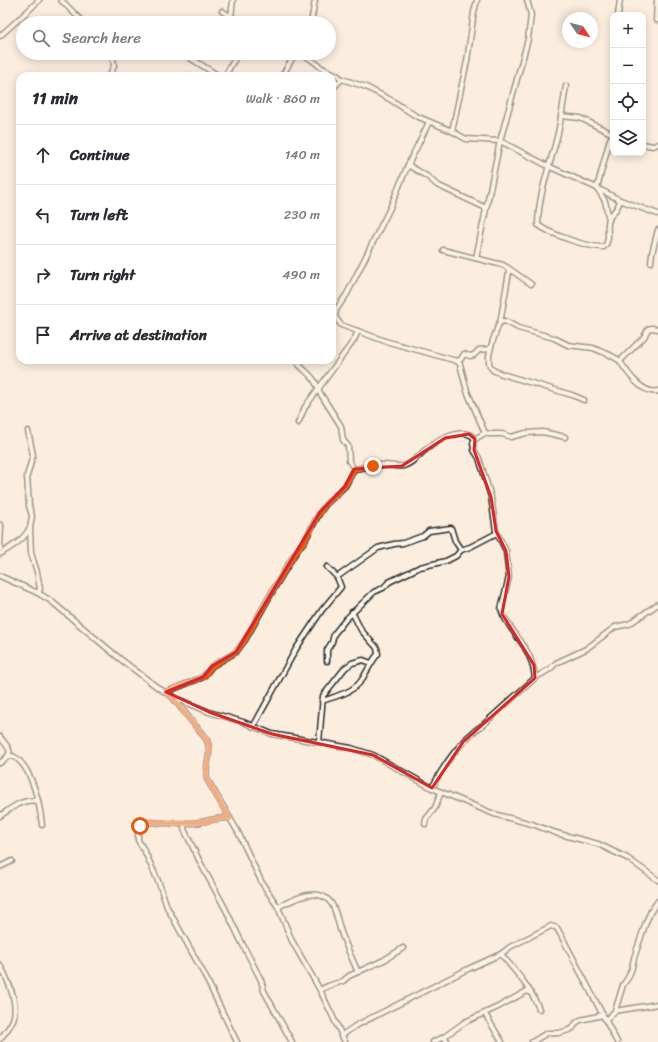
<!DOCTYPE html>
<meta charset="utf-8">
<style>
body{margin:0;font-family:Sriracha,sans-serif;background:#f7f7f7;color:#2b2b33}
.controls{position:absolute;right:12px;top:12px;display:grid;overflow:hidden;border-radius:8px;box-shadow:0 2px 10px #0003}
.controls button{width:36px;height:36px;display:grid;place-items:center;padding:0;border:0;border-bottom:1px solid #e1e1e2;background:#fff;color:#2b2b33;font:20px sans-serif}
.compass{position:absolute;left:562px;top:12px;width:36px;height:36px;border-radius:50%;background:#fff;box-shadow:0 2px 10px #0003;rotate:125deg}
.stop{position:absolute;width:12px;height:12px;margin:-9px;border:3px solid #ea580c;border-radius:50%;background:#fff}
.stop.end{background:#ea580c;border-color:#fff;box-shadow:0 1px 4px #0008}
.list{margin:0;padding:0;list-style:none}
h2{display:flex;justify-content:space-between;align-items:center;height:52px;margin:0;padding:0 16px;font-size:17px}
h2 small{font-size:13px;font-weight:400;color:#7c7c81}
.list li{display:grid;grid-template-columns:26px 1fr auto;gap:12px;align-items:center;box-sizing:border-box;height:60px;padding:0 16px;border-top:1px solid #e1e1e2}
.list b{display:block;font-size:15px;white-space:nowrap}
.list em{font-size:13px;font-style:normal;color:#7c7c81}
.icon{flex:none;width:22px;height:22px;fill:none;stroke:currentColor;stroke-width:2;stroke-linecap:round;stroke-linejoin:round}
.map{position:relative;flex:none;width:658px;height:1042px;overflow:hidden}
.search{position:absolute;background:#fff;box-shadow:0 2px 10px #0003;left:16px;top:16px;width:320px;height:44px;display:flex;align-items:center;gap:10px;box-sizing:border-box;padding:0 14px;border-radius:22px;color:#7c7c81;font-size:15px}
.panel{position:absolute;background:#fff;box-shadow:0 2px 10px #0003;left:16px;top:72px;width:320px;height:292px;border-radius:12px}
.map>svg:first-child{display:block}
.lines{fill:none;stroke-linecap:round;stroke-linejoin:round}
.minor-casing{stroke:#2b2b2b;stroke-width:7}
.minor{stroke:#fbf7ec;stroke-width:4}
.route{stroke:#ea580c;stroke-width:5}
.marked{fill:none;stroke:#d62828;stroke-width:3;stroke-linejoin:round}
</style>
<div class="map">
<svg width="658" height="1042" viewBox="0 0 658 1042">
<rect width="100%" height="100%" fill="#fbeedf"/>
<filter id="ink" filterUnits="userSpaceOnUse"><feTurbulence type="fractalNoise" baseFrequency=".025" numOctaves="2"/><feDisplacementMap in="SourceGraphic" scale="8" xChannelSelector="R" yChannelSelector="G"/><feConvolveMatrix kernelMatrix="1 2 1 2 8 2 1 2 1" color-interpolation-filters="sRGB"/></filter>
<g filter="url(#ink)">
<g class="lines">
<defs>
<g id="minor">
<polyline points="61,0 84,23"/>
<polyline points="657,0 656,20 658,20"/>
<polyline points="222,11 241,23"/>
<polyline points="618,15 620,0"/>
<polyline points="231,17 233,0"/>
<polyline points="311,23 315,0"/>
<polyline points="0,36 30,9 39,0"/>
<polyline points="112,53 114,66 111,72 116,76"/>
<polyline points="182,53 219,76"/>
<polyline points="294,53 309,58 322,68 337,75 342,79 366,87 391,100 416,116 452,131 466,139 500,141 548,166 597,188 620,200 658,214"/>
<polyline points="225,76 238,53"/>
<polyline points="282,76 295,54"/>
<path d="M566,86C563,104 561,123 556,141C549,168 538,197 538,225C550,234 589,248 604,247C612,238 605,229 609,219C612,212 619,209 620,200"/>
<polyline points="332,89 342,79"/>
<polyline points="561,116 580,118 613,134"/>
<polyline points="429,122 408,165 390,208 347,294 336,310 335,317 341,325 385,341 457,361 460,364 467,391 485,433 489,434 502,434 511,437 526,433 543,432 565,437"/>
<polyline points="452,131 467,61 474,12 477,0"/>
<polyline points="643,144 653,146 658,144"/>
<polyline points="408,165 428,177 437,185 486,208"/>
<polyline points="609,220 605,201 597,188 610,139 613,136"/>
<polyline points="443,250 503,265 508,268 509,272 500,323"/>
<polyline points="476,258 500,141 528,39 531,15 527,0"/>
<polyline points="651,262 652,253 658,230"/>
<polyline points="508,268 531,284"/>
<path d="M295,360C305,373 315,375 320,393L341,426L343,440L348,446L349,461L354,469"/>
<path d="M619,360C627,372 642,395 658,391"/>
<polyline points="457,361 461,359 464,354 470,356 474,355 479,350 490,349"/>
<path d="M584,400L572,395L502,374C500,373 496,372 493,370C482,362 496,334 499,323L503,321L507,322L518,328L554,338L568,345L593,348L610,355L619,360H621L644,337L648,329L652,328L658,329"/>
<polyline points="298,423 305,407 354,340 358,331"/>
<polyline points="28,431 33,455 27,476 29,506 32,516 30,528 31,553 37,572 40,589 38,593"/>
<path d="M485,433L475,439L473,443L474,450L479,458L491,497L496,531L506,551L509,577L501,609C505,623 516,634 524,646C530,656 534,666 535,678"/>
<polyline points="0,549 1,525"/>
<path d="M0,554C11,547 23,541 29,529"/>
<polyline points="327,567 337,577 378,548 394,544 403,543 423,536 429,531 451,528 455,541 461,550"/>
<polyline points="0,576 38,593 51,601 119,658 157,687 173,697 209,712 243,722 272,734 351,748 373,755 432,788 494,814 532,824 556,833 598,844 627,858 658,880"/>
<polyline points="327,661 327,650 332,642 334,634 346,619 374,592 383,588 389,582 420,567 446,561 456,556 461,550 470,547 497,533"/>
<path d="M166,692L203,677L212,666L236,652L245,640L276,585L294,555L305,540L320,512L326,504L345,486L354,469C362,468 370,466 378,465C386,464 395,467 403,466C413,464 419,454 428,448C438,440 465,425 475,439"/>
<path d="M173,698L207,740C213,756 204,764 207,779L238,832L262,883L278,907L292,941L320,990L345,1042"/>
<path d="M322,701C336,696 352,693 361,681C367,672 371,662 378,654L377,648L361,630L352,612"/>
<polyline points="253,727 296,649 322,610 341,587 337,577"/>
<path d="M0,737C10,750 15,752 0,763"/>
<polyline points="319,742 323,696 345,668 352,663 363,660 371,663"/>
<path d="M8,757L13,756C32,766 40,805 42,825"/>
<path d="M432,788C443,766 462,738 483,725L535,678L550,669L556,663L586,649L615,627L629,624L658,604"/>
<path d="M0,816C12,808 22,798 38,801"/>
<path d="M230,818C217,817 205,822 193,823C177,824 161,823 145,822L140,826L138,831V840L145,852L159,883L167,907L204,974L237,1042"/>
<polyline points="185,823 184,829 201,864 225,908 241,941 261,980 264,991 292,1042"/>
<polyline points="425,824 426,819 435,808 441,792"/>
<polyline points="0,867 12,861"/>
<path d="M278,907C292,900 318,885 331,903C336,909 338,924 341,932C346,946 352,959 358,972"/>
<path d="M501,954C515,971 531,988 539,1009"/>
<path d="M0,965C8,980 19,1003 13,1020C10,1027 5,1033 0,1039"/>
<polyline points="320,990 328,986 343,981 349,976 384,960 403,948"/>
<polyline points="615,1011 623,985 628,978 632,968 634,958 646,922 651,911 658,901"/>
<polyline points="485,1014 502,1042"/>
<polyline points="606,1020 615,1011 658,1004"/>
<polyline points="341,1036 355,1026 468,969 501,954 510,947 551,926 557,928 563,939 617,1042"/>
<polyline points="444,1037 448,1042"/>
<polyline points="433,1042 444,1037 465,1022 498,1007 527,991 531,993"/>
<polyline points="532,1042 547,1033 559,1033 569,1030 573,1028 576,1023 580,1020 603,1015"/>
</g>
</defs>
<use href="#minor" class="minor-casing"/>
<use href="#minor" class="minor"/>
</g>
</g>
<g class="lines" filter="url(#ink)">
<polyline class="route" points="140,826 145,822 185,823 208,821 221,818 230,818 221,805 207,779 206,774 210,748 207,740 180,708 173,697 166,692 204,677 212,666 236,652 245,640 276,585 294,555 305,540 320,512 326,504 345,486 354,469 373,466"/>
</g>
<path d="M0 0H658V1042H0ZM469,434L475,439L474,450L491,497L496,531L506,551L509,577L502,614L534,665L535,678L463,742L432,788L373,755L272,734L209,712L166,692L203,677L212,666L236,652L320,512L345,486L354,469L402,466L445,438Z" fill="#fbeedf" fill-opacity=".55" fill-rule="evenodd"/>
<path class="marked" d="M469,434L475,439L474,450L491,497L496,531L506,551L509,577L502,614L534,665L535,678L463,742L432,788L373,755L272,734L209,712L166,692L203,677L212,666L236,652L320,512L345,486L354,469L402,466L445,438Z"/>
</svg>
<div class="controls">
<button>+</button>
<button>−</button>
<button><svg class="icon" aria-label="locate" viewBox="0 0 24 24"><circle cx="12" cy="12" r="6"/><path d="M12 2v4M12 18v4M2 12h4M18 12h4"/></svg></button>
<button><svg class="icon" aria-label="layers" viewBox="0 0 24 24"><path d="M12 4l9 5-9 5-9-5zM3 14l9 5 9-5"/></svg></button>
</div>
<svg class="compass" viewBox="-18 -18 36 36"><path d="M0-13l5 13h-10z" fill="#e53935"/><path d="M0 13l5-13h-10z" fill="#7c7c81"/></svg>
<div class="stop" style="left:140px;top:826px"></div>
<div class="stop end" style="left:373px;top:466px"></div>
<div class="search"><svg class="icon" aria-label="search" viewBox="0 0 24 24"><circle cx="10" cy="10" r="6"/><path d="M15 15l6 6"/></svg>Search here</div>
<section class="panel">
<h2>11 min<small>Walk · 860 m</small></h2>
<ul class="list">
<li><svg class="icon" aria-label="ahead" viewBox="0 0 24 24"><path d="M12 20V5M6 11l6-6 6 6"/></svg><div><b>Continue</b></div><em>140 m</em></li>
<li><svg class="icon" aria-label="left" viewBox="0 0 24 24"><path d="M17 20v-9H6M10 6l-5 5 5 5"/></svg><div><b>Turn left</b></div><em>230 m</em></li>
<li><svg class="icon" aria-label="right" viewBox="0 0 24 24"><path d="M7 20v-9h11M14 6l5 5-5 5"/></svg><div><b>Turn right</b></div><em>490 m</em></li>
<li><svg class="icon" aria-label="arrive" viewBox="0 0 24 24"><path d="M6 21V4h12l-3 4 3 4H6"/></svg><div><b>Arrive at destination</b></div></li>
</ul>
</section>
</div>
